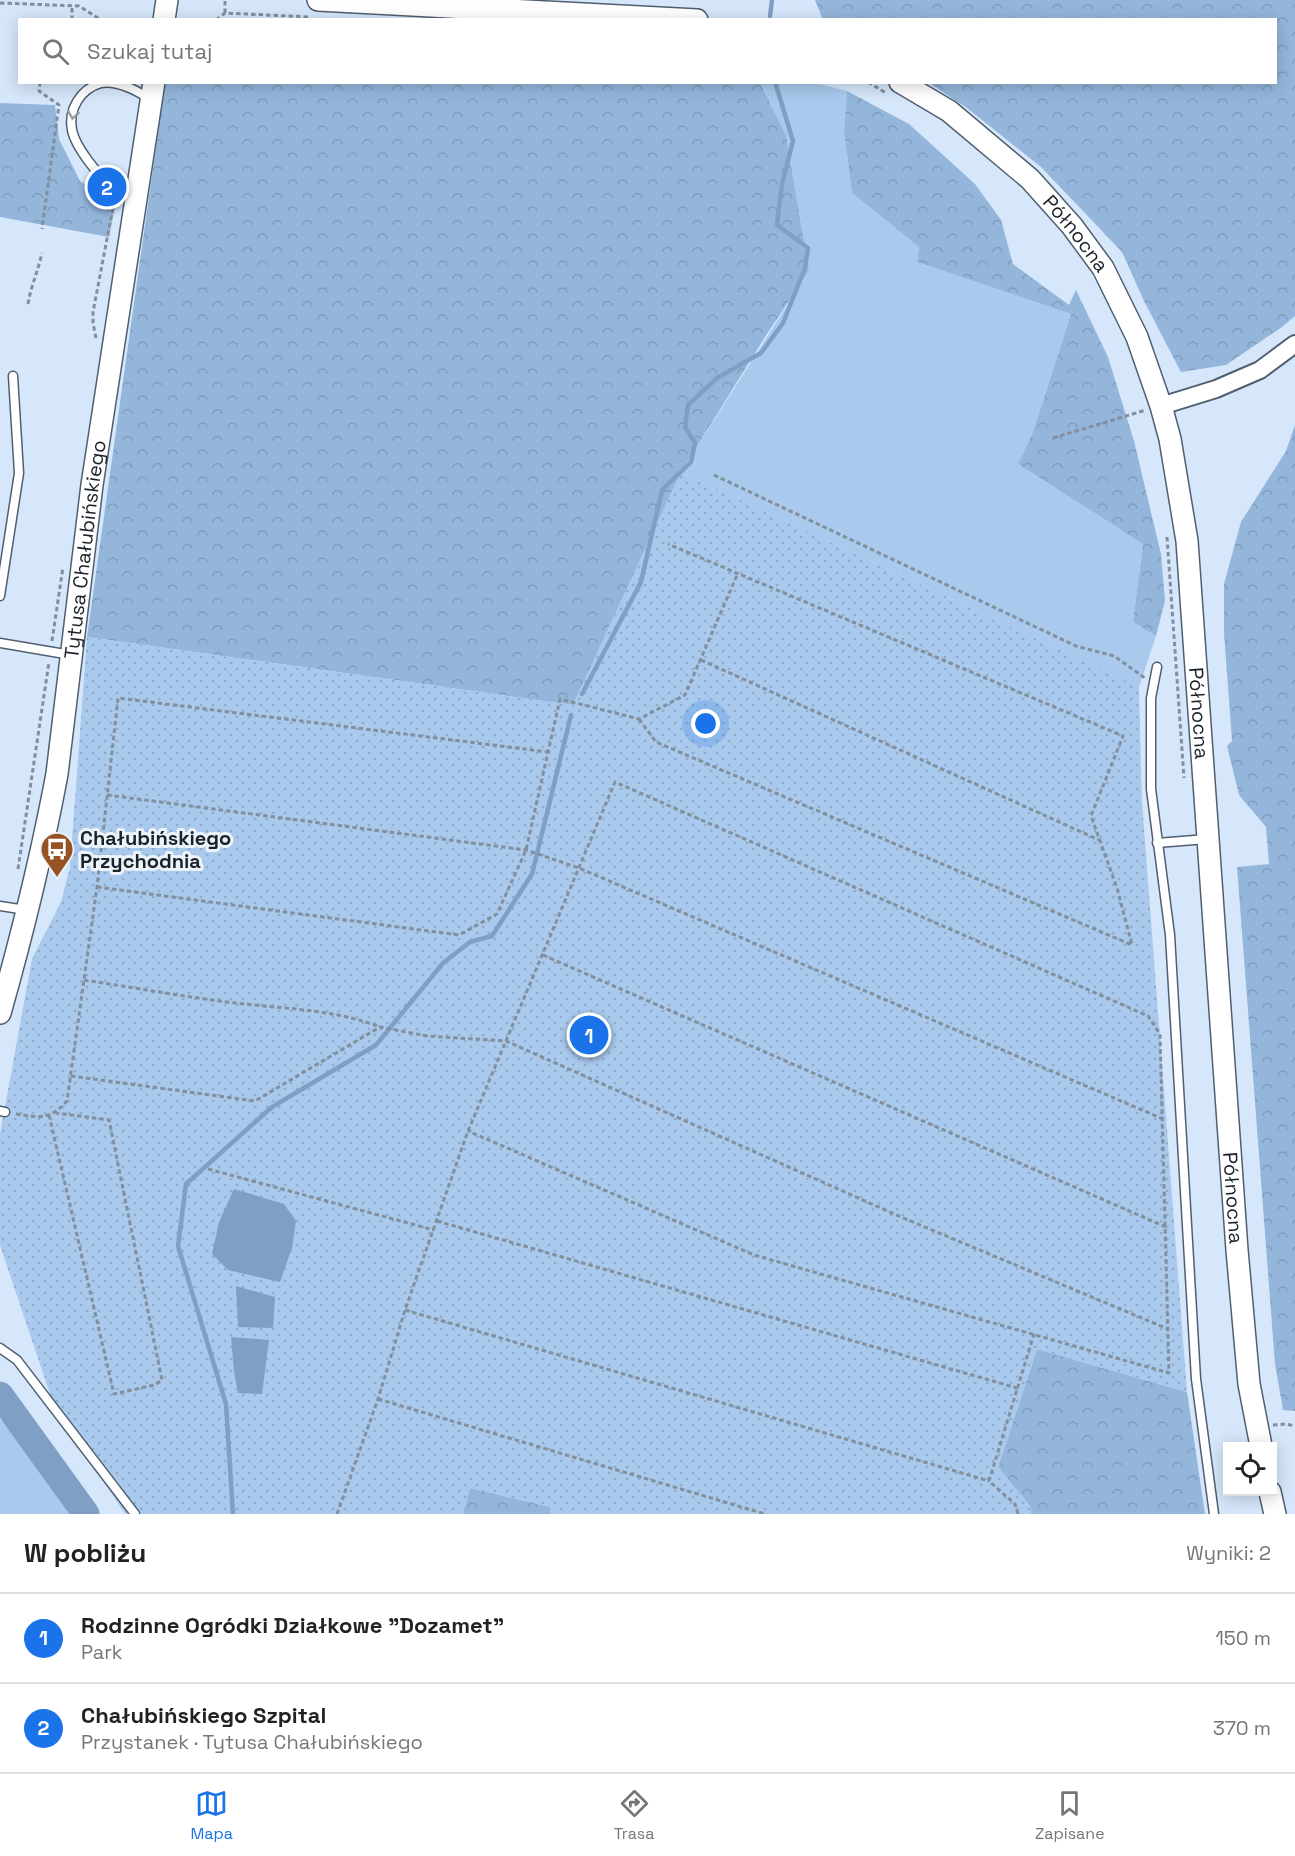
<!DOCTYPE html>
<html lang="pl">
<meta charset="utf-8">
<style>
body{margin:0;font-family:"Space Grotesk",sans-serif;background:#f2f2f2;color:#222}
.controls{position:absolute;right:18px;bottom:18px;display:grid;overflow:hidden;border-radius:0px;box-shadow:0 3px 15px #0003}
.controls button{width:54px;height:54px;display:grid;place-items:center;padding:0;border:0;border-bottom:2px solid #e0e0e0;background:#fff;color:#222;font:30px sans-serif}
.you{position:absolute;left:706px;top:724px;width:21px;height:21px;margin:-15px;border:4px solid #fff;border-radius:50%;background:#1a73e8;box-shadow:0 0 0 9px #1a73e833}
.badge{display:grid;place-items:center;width:39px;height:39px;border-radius:50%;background:#1a73e8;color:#fff;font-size:20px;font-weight:700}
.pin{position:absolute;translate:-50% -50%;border:3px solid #fff;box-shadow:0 2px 6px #0006}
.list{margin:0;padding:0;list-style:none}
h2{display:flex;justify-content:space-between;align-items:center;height:78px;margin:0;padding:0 24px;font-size:26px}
h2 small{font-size:20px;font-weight:400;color:#767676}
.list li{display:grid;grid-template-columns:39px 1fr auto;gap:18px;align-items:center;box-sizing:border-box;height:90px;padding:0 24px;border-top:2px solid #e0e0e0}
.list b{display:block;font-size:22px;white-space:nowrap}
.list p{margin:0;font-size:20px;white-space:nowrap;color:#767676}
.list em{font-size:20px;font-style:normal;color:#767676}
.icon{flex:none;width:33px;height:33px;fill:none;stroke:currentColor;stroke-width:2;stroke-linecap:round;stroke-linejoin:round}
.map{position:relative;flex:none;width:1295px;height:1514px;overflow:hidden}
.search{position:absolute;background:#fff;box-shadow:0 3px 15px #0003;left:18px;right:18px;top:18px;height:66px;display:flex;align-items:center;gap:15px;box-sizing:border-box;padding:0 21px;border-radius:0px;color:#767676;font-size:22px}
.sheet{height:258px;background:#fff}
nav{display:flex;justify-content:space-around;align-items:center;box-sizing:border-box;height:84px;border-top:2px solid #e0e0e0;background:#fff;font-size:16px;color:#767676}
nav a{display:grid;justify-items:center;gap:3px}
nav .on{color:#1a73e8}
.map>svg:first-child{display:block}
.grass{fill:#a9c9ed}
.forest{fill:url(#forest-crowns)}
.garden{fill:url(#garden-dots)}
.water{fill:#7fa0c4}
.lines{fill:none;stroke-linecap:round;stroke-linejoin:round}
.stream{stroke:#7fa0c4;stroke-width:4.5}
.river{stroke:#7fa0c4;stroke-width:27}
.service-casing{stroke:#505f6f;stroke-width:11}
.minor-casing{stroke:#505f6f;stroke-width:20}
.tertiary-casing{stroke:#505f6f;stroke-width:24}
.path{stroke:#838f9d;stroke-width:3;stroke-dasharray:4.5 3;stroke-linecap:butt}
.service{stroke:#fff;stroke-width:8}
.minor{stroke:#fff;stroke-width:16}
.tertiary{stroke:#fff;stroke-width:21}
.oneway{stroke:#999c9f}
.labels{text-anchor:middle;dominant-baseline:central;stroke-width:6;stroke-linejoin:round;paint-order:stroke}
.street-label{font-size:20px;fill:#1c2229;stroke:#ecf3fb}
.poi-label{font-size:20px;font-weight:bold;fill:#1c2229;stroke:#ecf3fb;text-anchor:start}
</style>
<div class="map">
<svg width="1295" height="1514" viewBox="0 0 1295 1514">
<defs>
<pattern id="forest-crowns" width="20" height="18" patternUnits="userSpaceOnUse" patternTransform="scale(1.5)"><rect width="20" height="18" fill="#94b6db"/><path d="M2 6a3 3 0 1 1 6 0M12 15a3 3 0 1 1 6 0" fill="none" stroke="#7f9cbc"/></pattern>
<pattern id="garden-dots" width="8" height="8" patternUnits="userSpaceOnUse" patternTransform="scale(1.5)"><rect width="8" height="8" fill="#a9c9ed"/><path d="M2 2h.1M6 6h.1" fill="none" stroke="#91accb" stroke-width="1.8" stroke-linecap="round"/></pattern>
</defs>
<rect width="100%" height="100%" fill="#d6e7fb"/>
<g class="grass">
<polygon points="760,83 815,83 847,91 844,132 852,193 919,247 917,262 1071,314 1033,432 1018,464 1143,544 1133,622 1156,636 1139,687 681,472 809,271 786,135"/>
<polygon points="0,1420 4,1423 71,1514 0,1514"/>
</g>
<g class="forest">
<polygon points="815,0 1295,0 1295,316 1282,327 1226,365 1181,372 1144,301 1122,252 1041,167 967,108 929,83 1276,82 1276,20 823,20"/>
<polygon points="165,83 760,83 786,135 809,271 767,334 681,472 573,705 87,637"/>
<polygon points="847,91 909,124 975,184 1001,220 1013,264 1069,305 1076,290 1108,357 1134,441 1161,554 1165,601 1156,636 1133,622 1143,544 1018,464 1033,432 1071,314 917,262 919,247 852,193 844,132"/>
<polygon points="0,103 55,105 59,139 80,181 115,206 109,237 0,217"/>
<polygon points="1295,425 1295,1411 1283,1410 1275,1364 1237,867 1269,864 1266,827 1239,795 1227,746 1232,741 1224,633 1224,584 1241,522 1286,451"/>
<polygon points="1037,1349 1187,1392 1205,1514 1031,1514 1030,1506 998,1467"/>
<polygon points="470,1488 551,1507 550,1514 463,1514"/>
</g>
<polygon class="garden" points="681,472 1139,687 1142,802 1187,1392 1037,1349 998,1467 1030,1506 1031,1514 550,1514 550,1507 470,1488 463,1514 125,1514 54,1406 0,1245 0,1134 32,959 61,902 70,867 87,637 573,705"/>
<g class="water">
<polygon points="234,1189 284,1204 296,1221 292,1248 280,1282 228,1270 212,1254 219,1222"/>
<polygon points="236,1286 275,1297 273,1328 238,1327"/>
<polygon points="231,1337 269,1340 262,1394 238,1393 234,1371"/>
</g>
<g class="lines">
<g class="stream">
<polyline points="770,16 772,0"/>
<polyline points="582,694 641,582 662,490 691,462 695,443 685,427 688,405 717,378 761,353 783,323 805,268 808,248 777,225 782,184 793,141 775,82"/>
<polyline points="233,1514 226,1404 178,1246 186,1184 272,1107 376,1045 443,963 470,942 492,936 532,874 571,715"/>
</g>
<polyline class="river" points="0,1395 86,1514"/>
<defs>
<g id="service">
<path d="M135,195C128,192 120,189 113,186C99,178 75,146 72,130C68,110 80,89 101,83C116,80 137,90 149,99"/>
<polyline points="0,596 19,473 13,376"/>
<polyline points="0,643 71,655"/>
<polyline points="1157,667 1151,698 1151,789 1170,935 1196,1379 1214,1514"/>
<polyline points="1157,843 1207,839"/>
<polyline points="0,906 26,910"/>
<polyline points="0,1111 5,1112"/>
<polyline points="0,1348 17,1360 135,1514"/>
</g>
<polyline id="minor" points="1161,406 1216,389 1260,370 1295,344"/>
<g id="tertiary">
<polyline points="318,0 697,20"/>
<polyline points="164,20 167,0"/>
<path id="s1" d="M900,82L949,111L1030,179L1072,226L1103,268L1137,337L1161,406L1170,439L1187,541L1237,1250L1249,1384L1261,1446"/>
<path id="s2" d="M0,1013C22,935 42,854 57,774L92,485L154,82"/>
<polyline points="1270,1492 1275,1514"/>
</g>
</defs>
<use href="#service" class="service-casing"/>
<use href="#minor" class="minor-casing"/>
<use href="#tertiary" class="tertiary-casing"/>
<g class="path">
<polyline points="0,3 79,6 101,20"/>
<polyline points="225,13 225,0"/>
<polyline points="72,20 72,5"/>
<polyline points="216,20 225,13 310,17"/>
<polyline points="40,82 39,91 59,105 42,229"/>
<polyline points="868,82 886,93"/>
<path d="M28,304C31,286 38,271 42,253"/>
<polyline points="96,338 93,323 93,312 115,197"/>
<polyline points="1053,438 1146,410"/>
<polyline points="714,475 1076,646 1114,656 1145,678"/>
<polyline points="1167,537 1184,778"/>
<polyline points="52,641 63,567"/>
<polyline points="701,660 1099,840"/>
<polyline points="639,719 656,742 1132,945 1117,888 1091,816 1123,736 668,544"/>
<polyline points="107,795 526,850 579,868 1163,1119"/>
<polyline points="18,869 49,662"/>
<polyline points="97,887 459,935 497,914 526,850 560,699 639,719 685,695 738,573"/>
<polyline points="543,955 1166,1227"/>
<path d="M84,980C137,988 190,998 244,1004C290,1009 336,1010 380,1027"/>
<polyline points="71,1076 255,1101 380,1027 427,1036 506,1041 901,1217 1168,1329"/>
<path d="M16,1114C40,1118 50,1120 67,1101L97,887L118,698L548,752"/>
<polyline points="49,1115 114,1394 154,1385 162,1380 109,1120 56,1113"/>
<polyline points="208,1169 434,1230"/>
<polyline points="437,1221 1017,1388"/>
<polyline points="405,1310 989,1481"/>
<polyline points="378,1399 765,1514"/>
<polyline points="1273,1425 1286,1424 1295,1426"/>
<polyline points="337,1514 378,1399 405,1310 468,1131 615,782 1148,1016 1160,1034 1169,1373 754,1255 468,1131"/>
<polyline points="1018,1514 1015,1504 989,1481 1034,1334"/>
</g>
<use href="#service" class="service"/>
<use href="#minor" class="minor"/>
<use href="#tertiary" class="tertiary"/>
</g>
<defs><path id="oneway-chevron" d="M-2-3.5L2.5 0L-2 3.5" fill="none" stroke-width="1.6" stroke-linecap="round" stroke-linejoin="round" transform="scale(1.5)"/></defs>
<use class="oneway" href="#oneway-chevron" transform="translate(73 115) rotate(99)"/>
<defs>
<symbol id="bus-pin" viewBox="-11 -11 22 30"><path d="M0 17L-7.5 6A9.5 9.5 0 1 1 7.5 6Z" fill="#975325" stroke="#ecf3fb"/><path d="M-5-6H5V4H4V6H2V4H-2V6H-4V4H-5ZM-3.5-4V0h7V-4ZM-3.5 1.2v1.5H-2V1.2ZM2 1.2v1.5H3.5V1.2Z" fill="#fff"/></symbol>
</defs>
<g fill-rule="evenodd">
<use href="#bus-pin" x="38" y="830" width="38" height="52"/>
</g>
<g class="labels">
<g class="street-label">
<text stroke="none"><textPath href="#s1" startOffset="234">Północna</textPath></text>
<text stroke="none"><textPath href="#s2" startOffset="472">Tytusa Chałubińskiego</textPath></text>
<text stroke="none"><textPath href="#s1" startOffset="738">Północna</textPath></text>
<text stroke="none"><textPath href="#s1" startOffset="1224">Północna</textPath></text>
</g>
<g class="poi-label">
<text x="80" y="838">Chałubińskiego<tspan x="80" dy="23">Przychodnia</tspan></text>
</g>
</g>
</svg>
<div class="controls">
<button><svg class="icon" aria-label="locate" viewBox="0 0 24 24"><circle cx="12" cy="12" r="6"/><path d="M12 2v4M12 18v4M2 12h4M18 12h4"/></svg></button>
</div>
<div class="you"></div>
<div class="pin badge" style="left:589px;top:1035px">1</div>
<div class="pin badge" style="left:107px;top:187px">2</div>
<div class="search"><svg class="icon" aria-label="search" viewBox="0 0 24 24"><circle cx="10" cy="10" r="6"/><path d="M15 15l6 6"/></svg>Szukaj tutaj</div>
</div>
<section class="sheet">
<h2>W pobliżu<small>Wyniki: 2</small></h2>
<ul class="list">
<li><span class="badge">1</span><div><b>Rodzinne Ogródki Działkowe &quot;Dozamet&quot;</b><p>Park</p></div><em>150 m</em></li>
<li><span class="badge">2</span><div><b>Chałubińskiego Szpital</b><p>Przystanek · Tytusa Chałubińskiego</p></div><em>370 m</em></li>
</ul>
</section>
<nav>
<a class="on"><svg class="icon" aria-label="map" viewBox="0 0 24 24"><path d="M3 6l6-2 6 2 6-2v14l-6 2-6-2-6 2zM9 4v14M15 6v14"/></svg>Mapa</a>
<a><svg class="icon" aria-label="directions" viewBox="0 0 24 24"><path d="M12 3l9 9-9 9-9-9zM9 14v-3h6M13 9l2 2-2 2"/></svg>Trasa</a>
<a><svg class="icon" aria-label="saved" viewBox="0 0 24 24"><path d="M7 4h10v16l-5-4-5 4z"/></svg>Zapisane</a>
</nav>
